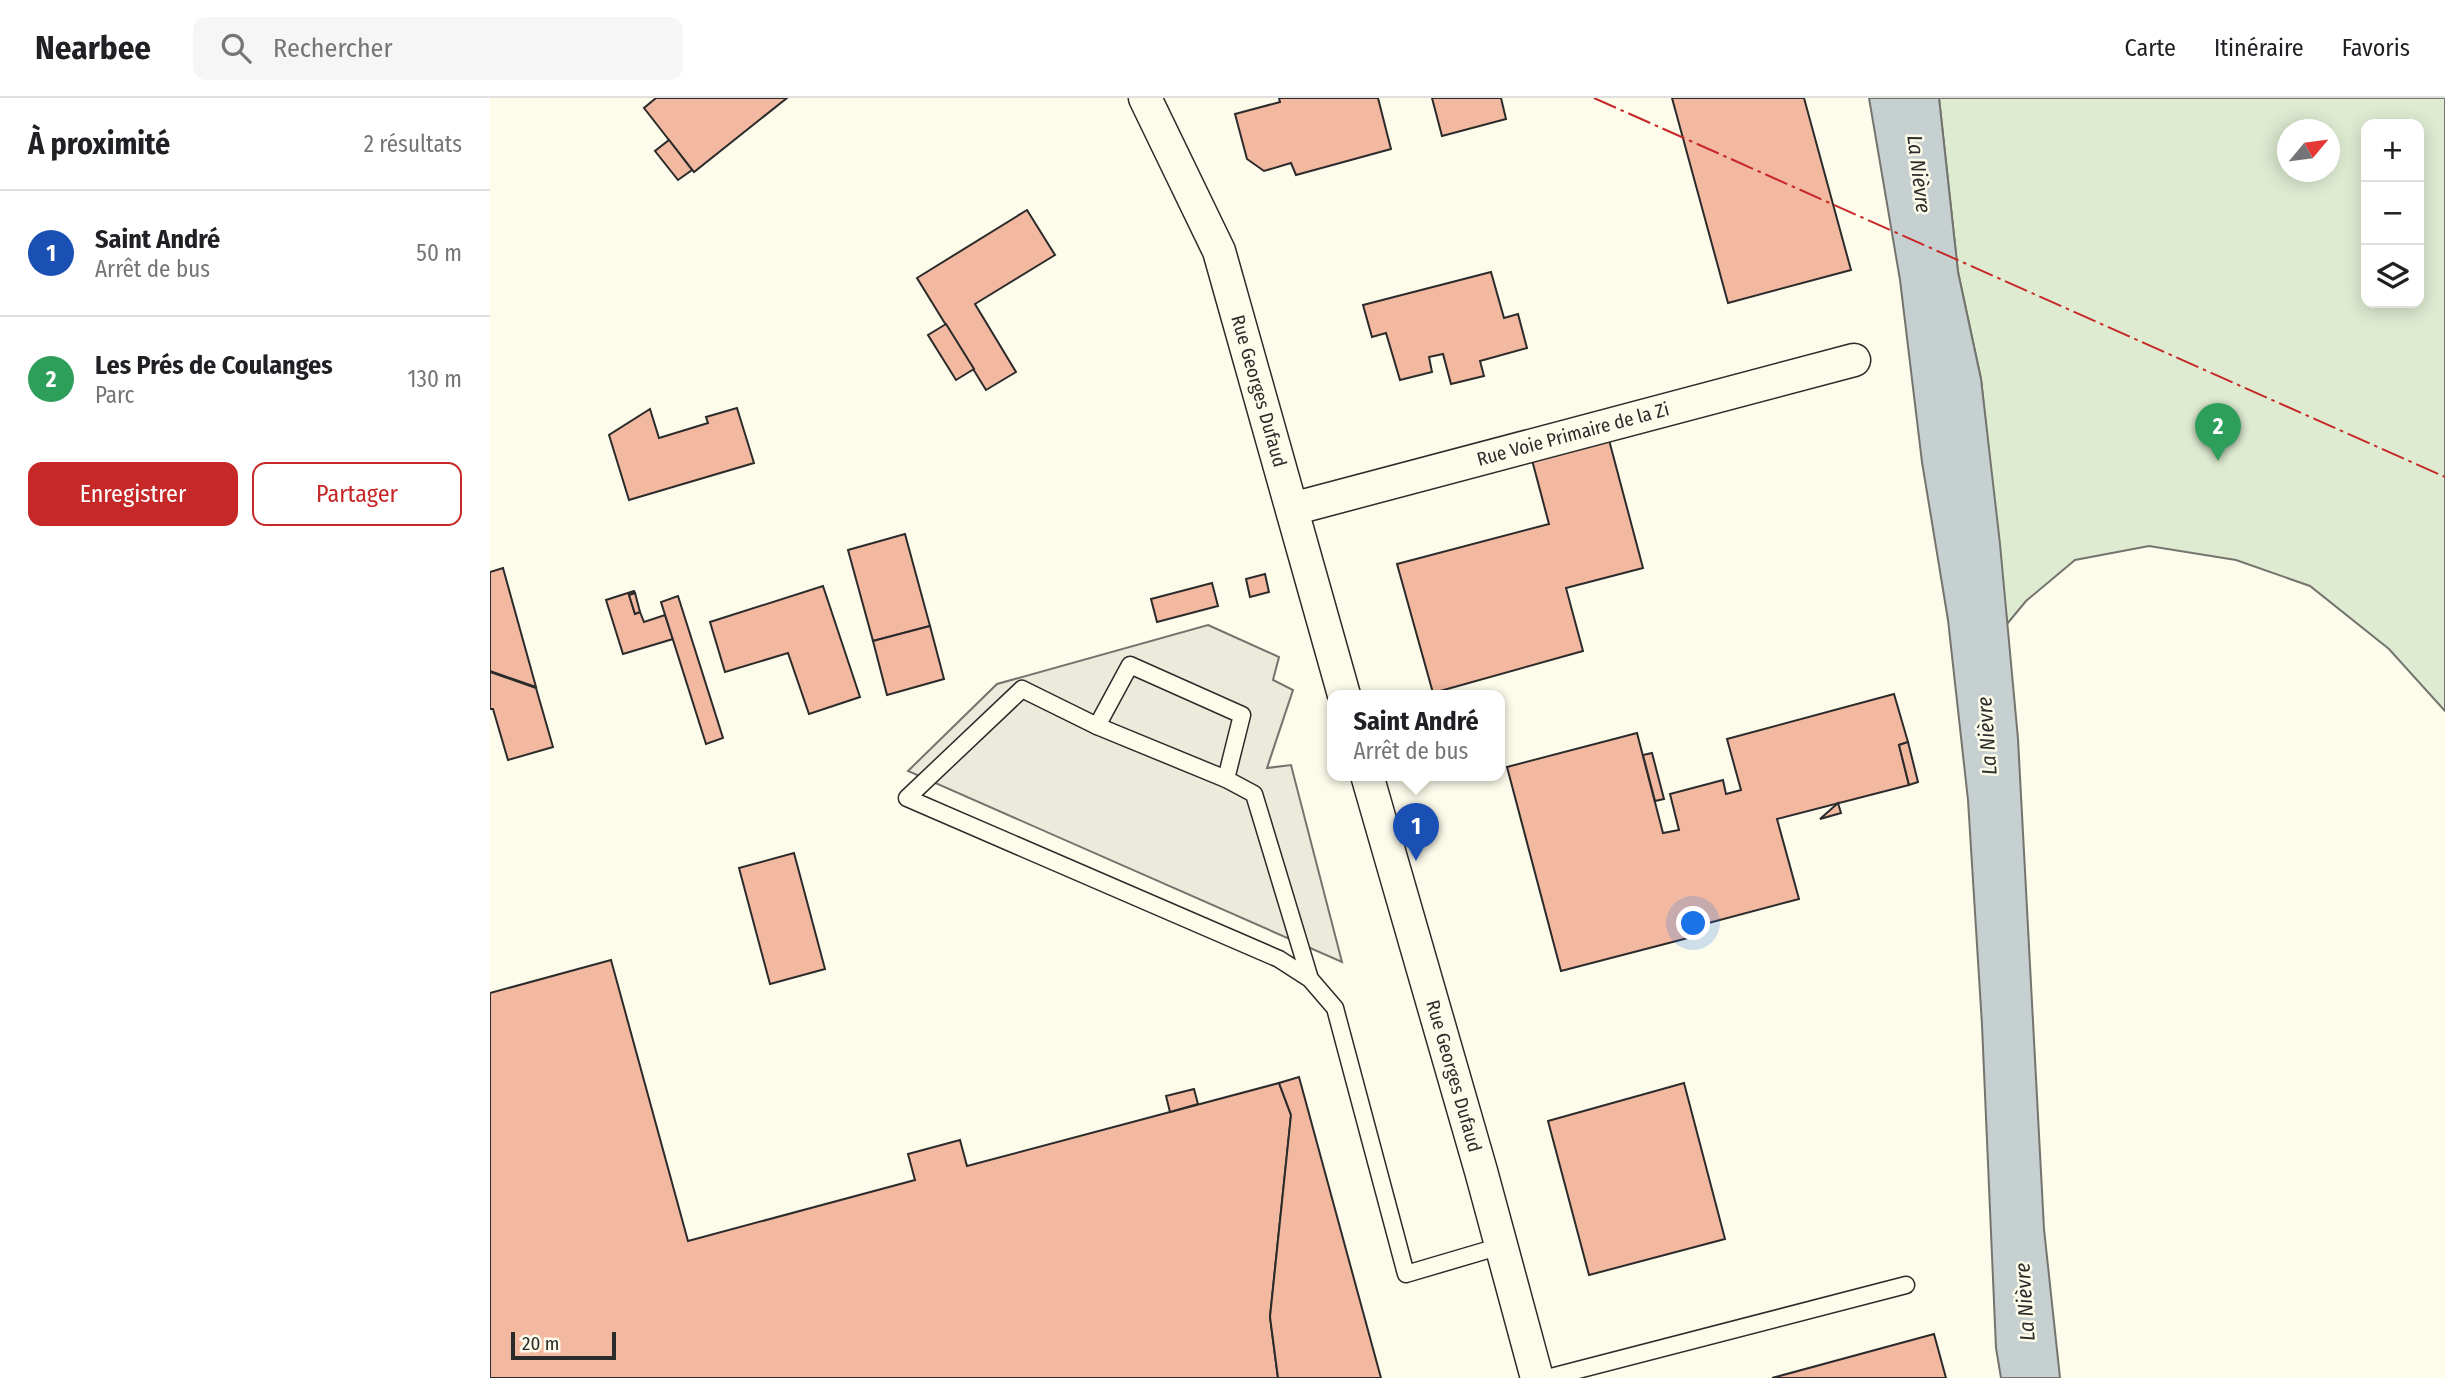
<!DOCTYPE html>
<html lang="fr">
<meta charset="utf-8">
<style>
body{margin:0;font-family:"Fira Sans Condensed",sans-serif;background:#f6f6f6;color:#202124}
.controls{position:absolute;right:21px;top:21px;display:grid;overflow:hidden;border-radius:14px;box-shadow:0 4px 18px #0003}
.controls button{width:63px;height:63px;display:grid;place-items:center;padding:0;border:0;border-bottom:2px solid #e0e0e0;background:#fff;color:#202124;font:35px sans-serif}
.compass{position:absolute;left:1787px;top:21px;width:63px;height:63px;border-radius:50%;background:#fff;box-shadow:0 4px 18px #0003;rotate:61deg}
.scale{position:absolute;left:21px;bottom:18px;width:105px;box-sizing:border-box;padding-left:7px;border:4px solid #2b2b2b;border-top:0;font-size:19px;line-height:24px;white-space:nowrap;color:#2b2b2b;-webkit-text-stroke:5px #fdfbea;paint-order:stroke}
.you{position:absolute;left:1204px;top:826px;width:24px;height:24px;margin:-18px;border:5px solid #fff;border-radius:50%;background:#1a73e8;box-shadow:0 0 0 10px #1a73e833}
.badge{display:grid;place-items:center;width:46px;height:46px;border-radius:50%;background:#c62828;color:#fff;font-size:23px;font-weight:700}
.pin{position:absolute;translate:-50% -58px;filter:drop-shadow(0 2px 4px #0008)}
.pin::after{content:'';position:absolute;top:37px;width:24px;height:21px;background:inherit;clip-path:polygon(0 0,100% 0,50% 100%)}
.popup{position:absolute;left:837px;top:592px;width:178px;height:91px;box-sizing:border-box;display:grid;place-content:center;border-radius:14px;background:#fff;filter:drop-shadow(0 2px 5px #0005);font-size:23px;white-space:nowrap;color:#757577}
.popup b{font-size:26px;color:#202124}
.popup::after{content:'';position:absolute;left:50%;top:100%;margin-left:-14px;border:14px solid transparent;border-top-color:#fff}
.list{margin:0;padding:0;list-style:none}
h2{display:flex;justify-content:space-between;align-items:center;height:91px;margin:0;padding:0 28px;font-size:30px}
h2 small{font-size:23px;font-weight:400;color:#757577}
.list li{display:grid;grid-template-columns:46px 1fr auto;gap:21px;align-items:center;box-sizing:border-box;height:126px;padding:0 28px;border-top:2px solid #e0e0e0}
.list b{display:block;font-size:26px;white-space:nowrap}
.list p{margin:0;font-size:23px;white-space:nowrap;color:#757577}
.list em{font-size:23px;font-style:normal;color:#757577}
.actions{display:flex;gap:14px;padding:21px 28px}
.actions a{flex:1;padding:16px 0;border:2px solid #c62828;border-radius:14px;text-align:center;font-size:24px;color:#c62828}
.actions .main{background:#c62828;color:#fff}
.icon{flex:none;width:38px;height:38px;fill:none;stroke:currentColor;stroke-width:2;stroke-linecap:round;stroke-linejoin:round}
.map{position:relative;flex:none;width:1955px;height:1280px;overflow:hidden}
header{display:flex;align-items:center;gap:42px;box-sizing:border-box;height:98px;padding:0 35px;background:#fff;border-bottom:2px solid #e0e0e0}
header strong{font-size:33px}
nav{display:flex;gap:38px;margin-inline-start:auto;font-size:24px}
.search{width:490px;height:63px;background:#f6f6f6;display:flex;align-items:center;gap:18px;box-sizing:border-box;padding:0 24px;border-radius:14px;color:#757577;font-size:26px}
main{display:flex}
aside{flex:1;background:#fff}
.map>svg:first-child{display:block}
.green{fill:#deebd1;stroke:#74746e;stroke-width:2;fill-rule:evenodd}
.parking{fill:#eceadb;stroke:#74746e;stroke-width:2}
.water{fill:#c7d0d0;stroke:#74746e;stroke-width:2}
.building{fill:#f2b8a0;stroke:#2b2b2b;stroke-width:2}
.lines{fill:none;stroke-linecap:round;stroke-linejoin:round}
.service-casing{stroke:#2b2b2b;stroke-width:19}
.minor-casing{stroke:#2b2b2b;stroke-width:35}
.service{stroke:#fdfbea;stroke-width:16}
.minor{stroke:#fdfbea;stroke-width:32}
.power{stroke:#c62828;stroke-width:2;stroke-dasharray:24 5 3.5 5;stroke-linecap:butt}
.labels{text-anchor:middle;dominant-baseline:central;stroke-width:5;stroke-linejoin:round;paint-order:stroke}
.street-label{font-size:19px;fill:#2b2b2b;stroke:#fdfbea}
.water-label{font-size:21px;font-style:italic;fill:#2b2b2b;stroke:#fdfbea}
</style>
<header>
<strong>Nearbee</strong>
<div class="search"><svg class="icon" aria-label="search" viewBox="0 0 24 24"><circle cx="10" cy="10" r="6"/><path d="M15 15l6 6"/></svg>Rechercher</div>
<nav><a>Carte</a><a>Itinéraire</a><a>Favoris</a></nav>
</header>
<main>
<aside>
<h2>À proximité<small>2 résultats</small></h2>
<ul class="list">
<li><span class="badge" style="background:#1a4fb4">1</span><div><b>Saint André</b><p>Arrêt de bus</p></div><em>50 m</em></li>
<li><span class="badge" style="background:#2e9e5b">2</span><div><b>Les Prés de Coulanges</b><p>Parc</p></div><em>130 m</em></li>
</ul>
<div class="actions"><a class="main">Enregistrer</a><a>Partager</a></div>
</aside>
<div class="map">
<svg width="1955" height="1280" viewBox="0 0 1955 1280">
<rect width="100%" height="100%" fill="#fdfbea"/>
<path class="green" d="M1449,0H1955V613L1899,551L1820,488L1746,462L1659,448L1585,462L1536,503L1517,526L1491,281L1468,174ZM1876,26H1929V205H1876ZM1798,32H1840V74H1798Z"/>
<polygon class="parking" points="718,527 789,559 783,582 803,592 777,670 801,667 852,864 418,673 507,586"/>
<polygon class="water" points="1379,0 1449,0 1468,174 1491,281 1510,446 1528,641 1554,1131 1570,1280 1511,1280 1506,1250 1492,927 1478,702 1458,522 1432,364 1410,182"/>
<g class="building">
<polygon points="166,0 297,0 204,74 154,10"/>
<polygon points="789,0 888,0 901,51 806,77 801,65 774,73 757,61 745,16 790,4"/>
<polygon points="942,0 1011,0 1016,21 952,38"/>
<polygon points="1182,0 1314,0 1361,172 1238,205"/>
<polygon points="179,42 202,72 188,82 165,53"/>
<polygon points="537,112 565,157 485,206 526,274 496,292 427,180"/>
<polygon points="1001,174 1014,220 1028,216 1037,250 990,263 994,278 961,286 953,256 939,259 942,274 910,282 896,235 882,239 873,207"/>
<polygon points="456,226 484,271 466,282 438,237"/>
<polygon points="247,310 264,365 139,402 119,337 160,311 169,340 218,325 216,319"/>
<polygon points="1119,342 1153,470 1076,490 1093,553 943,595 907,466 1059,426 1042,362"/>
<polygon points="415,436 440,528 383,543 358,452"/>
<polygon points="13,470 46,589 0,573 0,474"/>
<polygon points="775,476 779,494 760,499 756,481"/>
<polygon points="722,485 728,508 667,524 661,501"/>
<polygon points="333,488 370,599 319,616 298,555 235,574 220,524"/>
<polygon points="144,493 145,495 139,497 145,516 150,514 154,524 175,517 183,541 133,556 116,502"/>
<polygon points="145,495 150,514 145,516 139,497"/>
<polygon points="188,498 233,640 216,646 171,504"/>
<polygon points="440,528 454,581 397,597 383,543"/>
<polygon points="0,574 46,590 63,649 18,662 3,611 0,611"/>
<polygon points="1404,596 1418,644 1409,647 1419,687 1287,721 1309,801 1196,831 1198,840 1071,873 1017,669 1147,635 1173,735 1189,732 1180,696 1233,682 1236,696 1251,692 1237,641"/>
<polygon points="1418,644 1428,684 1419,687 1409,647"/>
<polygon points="1162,655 1174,701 1165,703 1153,657"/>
<polygon points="1348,705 1351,715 1330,721"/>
<polygon points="304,755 335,871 280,886 249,770"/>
<polygon points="121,862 198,1143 425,1082 418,1056 470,1042 477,1068 789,985 801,1017 780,1219 788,1280 0,1280 0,895"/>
<polygon points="809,979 891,1280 788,1280 780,1219 801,1017 789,985"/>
<polygon points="1194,985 1235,1141 1099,1177 1058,1023"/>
<polygon points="704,991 708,1006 680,1014 676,998"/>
<polygon points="1444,1236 1456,1280 1282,1280"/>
</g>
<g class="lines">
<defs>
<g id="service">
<polyline points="607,628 736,681"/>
<polyline points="820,881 764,696 736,681 752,617 640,567 607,628 532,591 417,700 789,861 820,881 845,910 916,1176 1011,1148"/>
<polyline points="1057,1280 1416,1187"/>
</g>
<g id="minor">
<polyline points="655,0 729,153 854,597"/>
<polyline points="802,411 1364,262"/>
<polyline points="877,677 991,1073 1047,1280"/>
</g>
</defs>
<use href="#service" class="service-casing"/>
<use href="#minor" class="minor-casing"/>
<use href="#service" class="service"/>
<use href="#minor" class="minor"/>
<polyline class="power" points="1104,0 1955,379"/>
</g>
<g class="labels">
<g class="street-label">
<text transform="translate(769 293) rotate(74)">Rue Georges Dufaud</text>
<text transform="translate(1083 336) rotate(-15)">Rue Voie Primaire de la Zi</text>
<text transform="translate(964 978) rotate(74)">Rue Georges Dufaud</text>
</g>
<g class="water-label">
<text transform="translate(1429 76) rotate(83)">La Nièvre</text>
<text transform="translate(1497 638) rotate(-94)">La Nièvre</text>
<text transform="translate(1535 1204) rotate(-94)">La Nièvre</text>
</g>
</g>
</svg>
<div class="controls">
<button>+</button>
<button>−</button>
<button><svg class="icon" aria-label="layers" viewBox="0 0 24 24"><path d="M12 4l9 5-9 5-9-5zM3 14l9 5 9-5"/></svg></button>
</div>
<svg class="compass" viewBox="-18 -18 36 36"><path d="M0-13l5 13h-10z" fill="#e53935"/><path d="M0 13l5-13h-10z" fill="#757577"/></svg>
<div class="scale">20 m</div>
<div class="you"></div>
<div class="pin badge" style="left:926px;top:763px;background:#1a4fb4">1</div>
<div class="popup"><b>Saint André</b>Arrêt de bus</div>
<div class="pin badge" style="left:1728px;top:363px;background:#2e9e5b">2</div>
</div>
</main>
